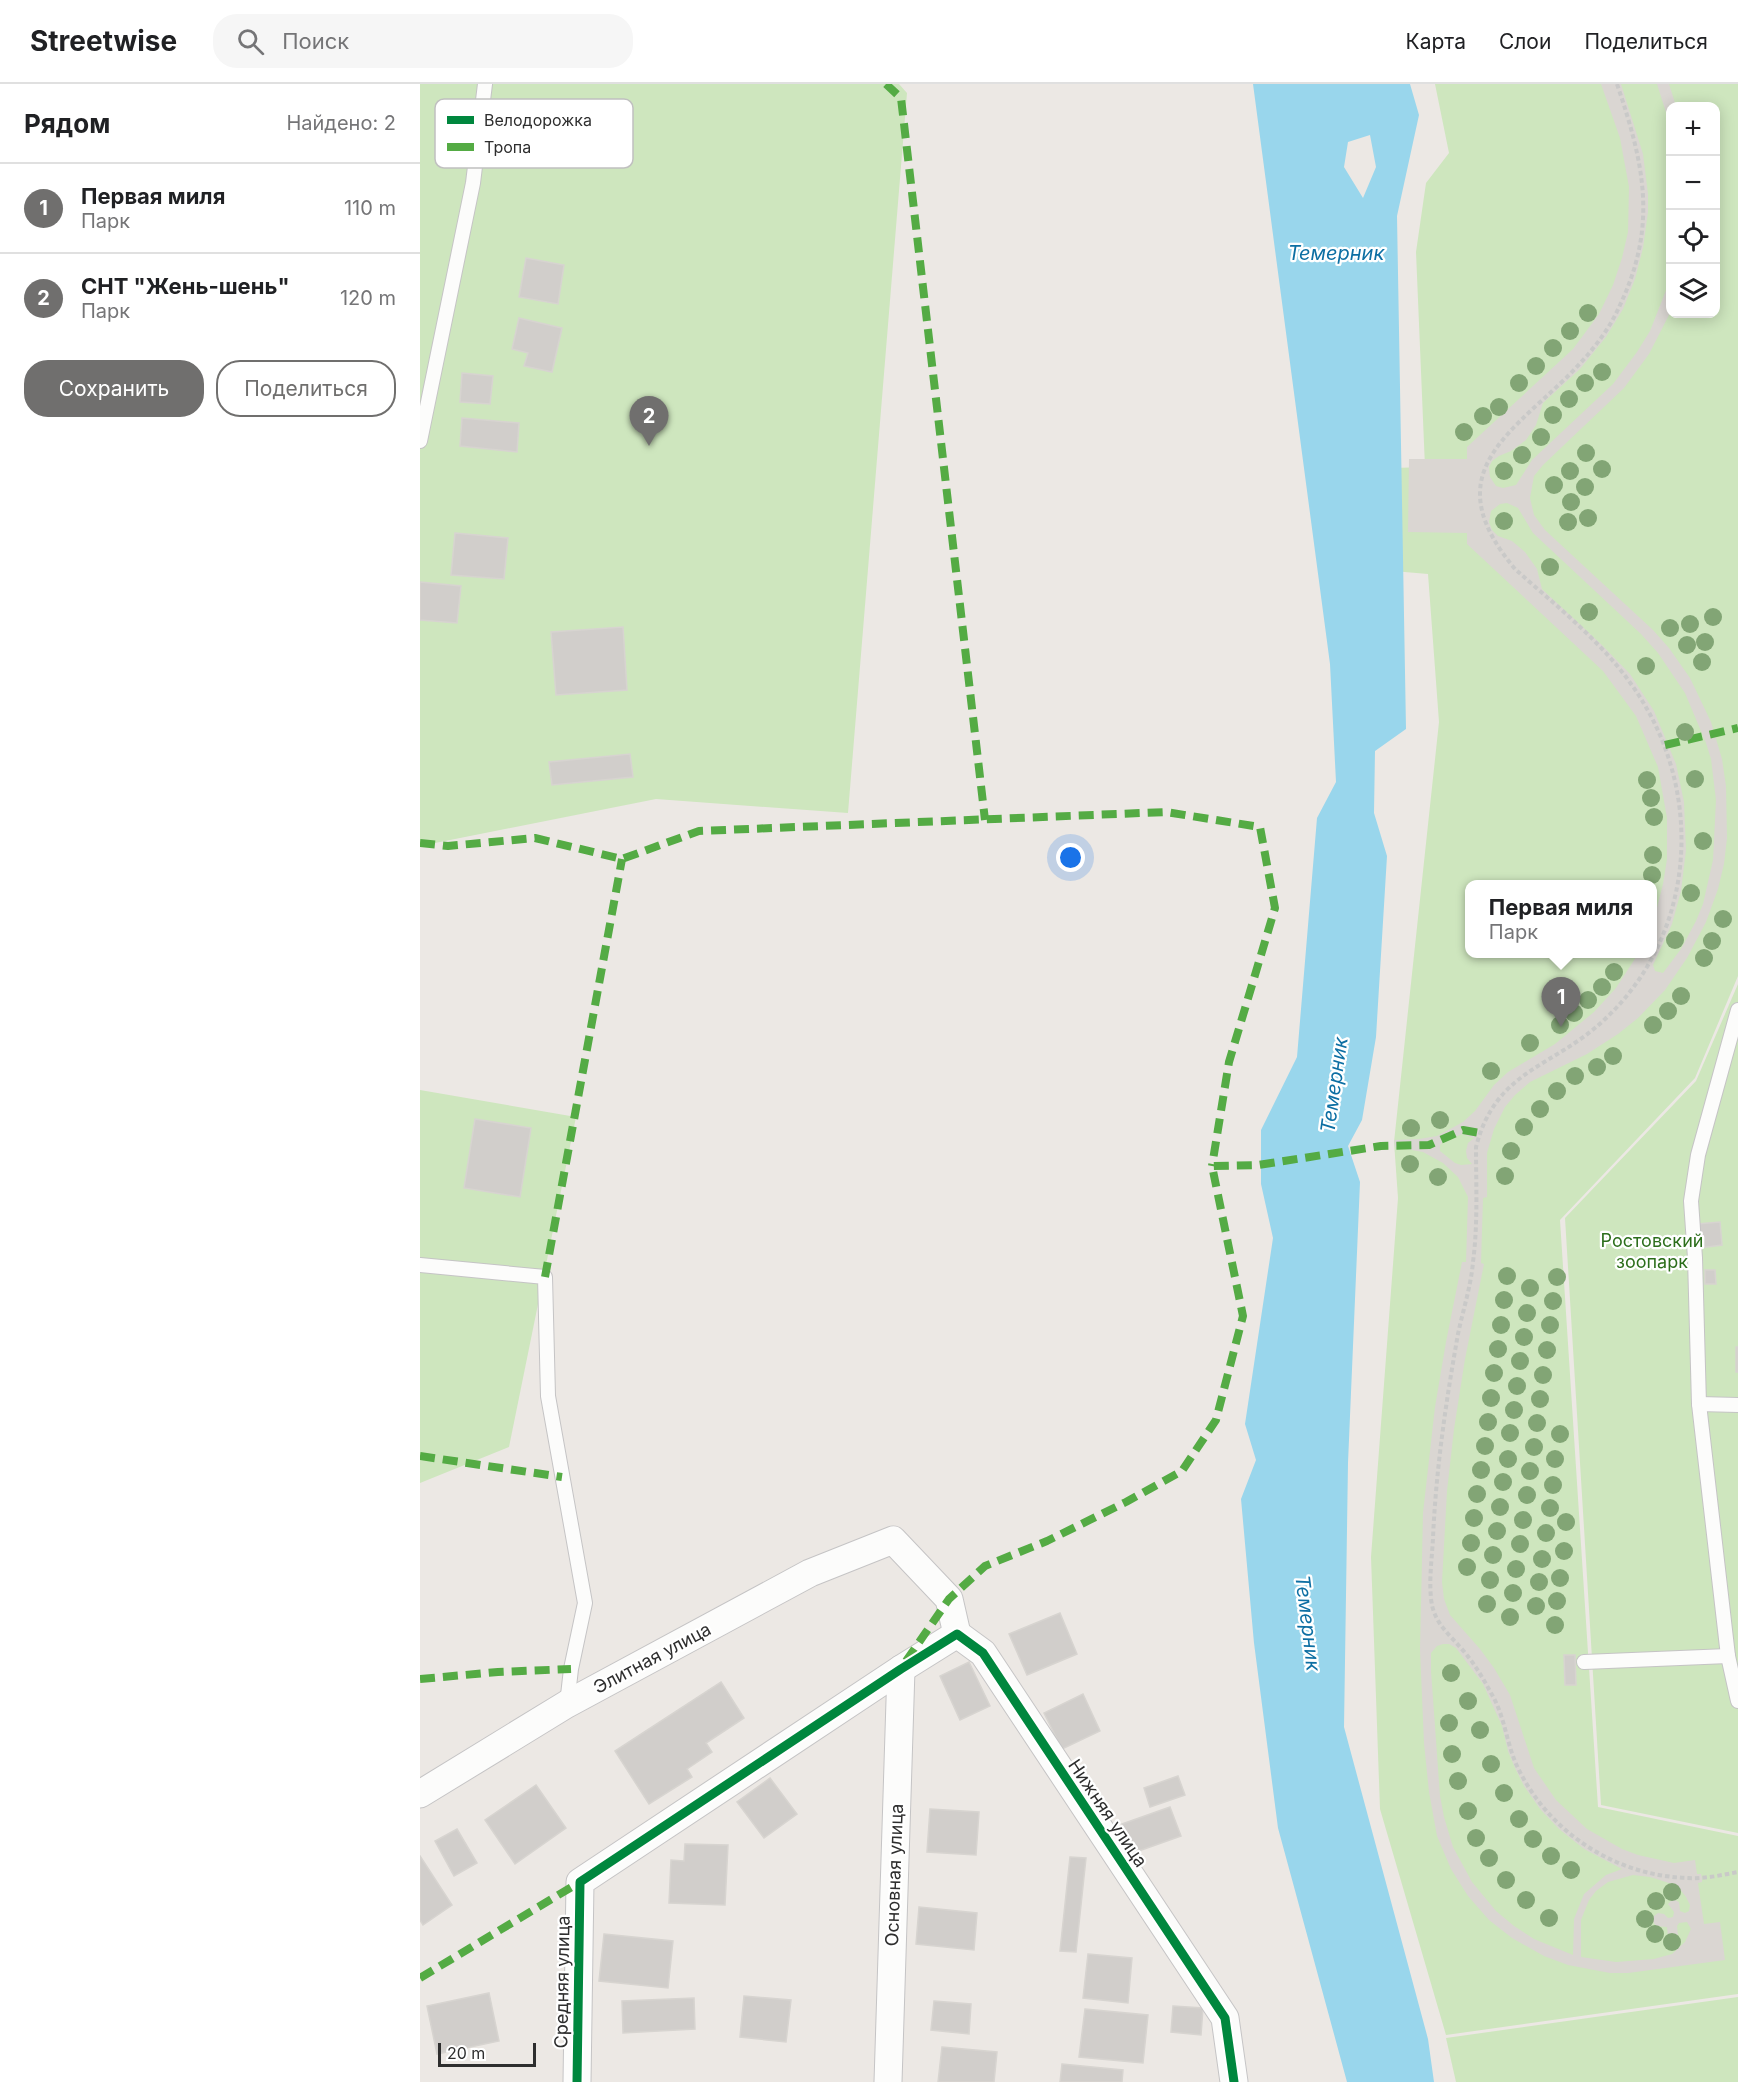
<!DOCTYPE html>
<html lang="ru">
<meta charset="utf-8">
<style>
body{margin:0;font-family:Inter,sans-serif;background:#f6f6f6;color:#202124}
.controls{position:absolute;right:18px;top:18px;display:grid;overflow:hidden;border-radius:12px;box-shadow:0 3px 15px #0003}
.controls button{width:54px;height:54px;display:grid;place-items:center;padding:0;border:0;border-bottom:2px solid #e0e0e0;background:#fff;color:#202124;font:30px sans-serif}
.scale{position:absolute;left:18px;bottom:15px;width:98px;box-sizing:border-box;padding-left:6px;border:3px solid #2e2e2e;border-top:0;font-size:16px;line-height:21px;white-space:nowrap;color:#2e2e2e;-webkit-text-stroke:4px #fff;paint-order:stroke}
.you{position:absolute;left:651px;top:774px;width:21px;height:21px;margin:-15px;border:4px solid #fff;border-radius:50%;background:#1a73e8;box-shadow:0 0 0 9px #1a73e833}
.badge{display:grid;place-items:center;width:39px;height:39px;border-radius:50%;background:#706f6e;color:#fff;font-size:20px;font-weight:700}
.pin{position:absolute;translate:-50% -50px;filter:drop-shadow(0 2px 3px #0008)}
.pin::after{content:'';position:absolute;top:32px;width:21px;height:18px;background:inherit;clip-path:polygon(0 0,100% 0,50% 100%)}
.popup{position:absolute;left:1045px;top:796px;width:192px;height:78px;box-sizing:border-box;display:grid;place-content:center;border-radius:12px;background:#fff;filter:drop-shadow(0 2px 4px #0005);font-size:20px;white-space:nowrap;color:#757577}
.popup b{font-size:22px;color:#202124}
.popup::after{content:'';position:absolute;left:50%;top:100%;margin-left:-12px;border:12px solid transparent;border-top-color:#fff}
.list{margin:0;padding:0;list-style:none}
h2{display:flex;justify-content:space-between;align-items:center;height:78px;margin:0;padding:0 24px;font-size:26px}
h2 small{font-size:20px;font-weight:400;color:#757577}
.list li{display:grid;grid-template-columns:39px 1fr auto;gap:18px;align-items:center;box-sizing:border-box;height:90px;padding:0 24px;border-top:2px solid #e0e0e0}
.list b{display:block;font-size:22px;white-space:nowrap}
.list p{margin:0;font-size:20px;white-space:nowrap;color:#757577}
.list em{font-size:20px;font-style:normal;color:#757577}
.actions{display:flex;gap:12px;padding:18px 24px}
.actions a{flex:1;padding:14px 0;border:2px solid #706f6e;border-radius:24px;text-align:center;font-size:21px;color:#706f6e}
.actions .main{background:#706f6e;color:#fff}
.icon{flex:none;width:33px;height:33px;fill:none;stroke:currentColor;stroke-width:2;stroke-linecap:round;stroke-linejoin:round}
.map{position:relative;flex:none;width:1318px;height:1998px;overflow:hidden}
header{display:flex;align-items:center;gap:36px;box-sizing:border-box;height:84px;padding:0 30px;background:#fff;border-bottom:2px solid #e0e0e0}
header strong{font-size:28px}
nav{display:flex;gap:33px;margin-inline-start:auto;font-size:21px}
.search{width:420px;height:54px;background:#f6f6f6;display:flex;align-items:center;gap:15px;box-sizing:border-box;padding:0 21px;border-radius:24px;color:#757577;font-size:22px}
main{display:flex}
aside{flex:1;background:#fff}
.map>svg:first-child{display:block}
.green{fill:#cee6be;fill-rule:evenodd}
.plaza{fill:#dad6d2;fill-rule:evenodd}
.water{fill:#99d6ec;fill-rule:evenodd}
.building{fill:#d1cecb;stroke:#d7d4d0;stroke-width:1.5}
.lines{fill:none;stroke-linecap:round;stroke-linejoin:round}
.service-casing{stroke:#c5c4c5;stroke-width:16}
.minor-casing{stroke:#c5c4c5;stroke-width:29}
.path{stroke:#c9c9c8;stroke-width:4;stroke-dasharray:4.5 3;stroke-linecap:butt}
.service{stroke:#fcfcfb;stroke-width:14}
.minor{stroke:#fcfcfb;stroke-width:27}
.quiet{stroke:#54ab44;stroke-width:8;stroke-dasharray:15 8;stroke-linecap:butt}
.cycleway-casing{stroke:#fff;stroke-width:13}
.cycleway{stroke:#00873e;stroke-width:9}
.tree{fill:#82a575}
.labels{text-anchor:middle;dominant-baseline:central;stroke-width:4.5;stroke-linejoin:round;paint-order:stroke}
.park-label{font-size:18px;fill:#2c6e1b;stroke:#fff}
.street-label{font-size:18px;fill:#2e2e2e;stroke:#fff}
.water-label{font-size:20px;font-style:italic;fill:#0d6fa3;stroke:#fff}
.key{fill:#fff;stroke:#c0c0c0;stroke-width:1.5}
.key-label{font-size:16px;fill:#2e2e2e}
</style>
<header>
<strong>Streetwise</strong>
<div class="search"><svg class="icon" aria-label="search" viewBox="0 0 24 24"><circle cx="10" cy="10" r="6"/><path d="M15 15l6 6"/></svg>Поиск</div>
<nav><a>Карта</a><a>Слои</a><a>Поделиться</a></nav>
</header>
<main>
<aside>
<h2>Рядом<small>Найдено: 2</small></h2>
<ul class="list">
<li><span class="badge">1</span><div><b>Первая миля</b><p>Парк</p></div><em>110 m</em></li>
<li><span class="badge">2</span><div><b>СНТ &quot;Жень-шень&quot;</b><p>Парк</p></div><em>120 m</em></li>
</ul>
<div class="actions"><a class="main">Сохранить</a><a>Поделиться</a></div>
</aside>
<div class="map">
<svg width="1318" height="1998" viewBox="0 0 1318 1998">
<rect width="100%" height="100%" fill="#ece8e4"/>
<g class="green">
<polygon points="0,0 479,0 487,9 428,729 236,715 0,762"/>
<path d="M1015,0H1318V892L1275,994L1140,1136L1178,1723L1318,1752V1910L1026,1951L960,1725L951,1473L978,1114L974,1058L1019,638L1008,490L973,487L974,384L1005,383L996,168L1006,99L1029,69ZM1250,22H1296V230H1250ZM1050,800H1232V870H1050Z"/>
<polygon points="1318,900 1318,1749 1181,1721 1145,1134 1276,997"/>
<polygon points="0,1006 156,1033 89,1363 0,1399"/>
<polygon points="1318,1913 1318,1998 1036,1998 1026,1954"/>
</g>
<g class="plaza">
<path d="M1181,0H1201L1223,70L1228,110V128L1223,164L1215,195L1203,225L1186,253L1160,285L1123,319L1116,341L1106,356L1091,367L1079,372L1072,377L1069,383L1070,393L1076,402L1083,404L1096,401L1112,376L1193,300L1217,268L1230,247L1250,196V229L1229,270L1204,304L1123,381L1114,392L1110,414L1114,431L1125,446L1233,546L1249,564L1270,594L1291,638L1302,675L1306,702L1307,754L1304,780L1298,805L1286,838L1267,874L1245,906L1218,934L1198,950L1167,970L1110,998L1095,1011L1085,1023L1074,1045L1067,1069V1113L1063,1114L1061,1179L1064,1180L1045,1275L1034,1345L1027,1407L1022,1498L1024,1515L1030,1531L1060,1565L1074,1584L1090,1611L1114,1684L1136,1716L1167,1745L1202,1765L1218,1771L1254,1779L1275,1776L1277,1790H1281L1282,1794V1798L1278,1799L1284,1840L1300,1838L1305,1876L1208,1889H1190L1148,1881L1124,1872L1092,1854L1069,1836L1048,1812L1031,1785L1017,1752L1009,1708L1004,1659L1000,1566L1003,1429L1015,1323L1026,1258L1042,1178H1046L1048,1113L1038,1093L1023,1079L1003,1068L975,1063L974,1056L999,1055L1017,1052L1043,1038L1055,1027L1074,1001L1088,988L1135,960L1174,928L1196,904L1218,870H1232L1233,839L1243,800L1247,775V734L1238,683L1216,632L1183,587L1047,460V449L988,448L989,375H1047V363L1153,265L1179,230L1193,201L1202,174L1208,148L1209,103L1200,54ZM1087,419L1098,424L1113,449L1221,550L1238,569L1265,609L1286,659L1291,675L1296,716L1293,776L1283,820L1276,837L1261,865L1243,889L1235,887L1233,881L1252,840L1261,807L1266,766L1264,718L1256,680L1234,627L1210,590L1183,562L1122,505L1117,485L1105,468L1092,457L1078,452L1072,446L1069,438L1071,427L1080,420ZM1042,1050L1054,1054L1048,1059L1046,1067L1047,1074L1052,1080L1041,1081L1035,1079L1020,1067V1061L1023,1058ZM1023,1560H1029L1036,1564L1063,1600L1082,1642L1088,1667L1095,1684L1104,1702L1120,1725L1139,1745L1164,1765L1202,1785L1186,1791L1164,1810L1154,1835L1153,1871L1114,1855L1094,1842L1076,1827L1052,1798L1033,1763L1024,1733L1020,1712L1011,1587V1569L1017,1562ZM1213,1791L1230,1793L1249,1799L1259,1804L1266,1813L1270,1821L1269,1827L1265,1829L1260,1827L1259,1818L1253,1815L1248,1820L1254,1828L1253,1833L1248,1834L1244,1830L1238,1829L1233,1833L1232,1836L1236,1842L1247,1843L1248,1853L1253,1855L1258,1852L1257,1842L1259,1839L1267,1838L1271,1845L1265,1858L1252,1870L1234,1875L1196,1878L1161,1873V1836L1169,1816L1176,1807L1188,1798Z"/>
<polygon points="1237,0 1249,0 1256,22 1250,22 1250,41"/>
</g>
<path class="water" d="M833,0H990L999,31L977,132L986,645L955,667L954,729L967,772L956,953L942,1036L928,1062L940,1098L928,1379L924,1643L1008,1955L1014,1998H927L858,1744L834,1559L821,1415L836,1376L825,1340L853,1154L841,1100V1046L877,973L897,734L916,698L910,580ZM950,51L956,83L943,114L924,83L928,58Z"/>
<g class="building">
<polygon points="106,174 144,181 138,220 99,213"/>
<polygon points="99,234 142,244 132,288 104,282 108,269 92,265"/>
<polygon points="42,289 73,292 70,320 40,318"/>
<polygon points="42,334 99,339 97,368 40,362"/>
<polygon points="35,449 88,454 84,495 31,491"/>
<polygon points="0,498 41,502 37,539 0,536"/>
<polygon points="203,543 207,606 136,611 131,548"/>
<polygon points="210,670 213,693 132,701 129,678"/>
<polygon points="55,1035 111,1044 100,1113 44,1104"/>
<polygon points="1300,1138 1302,1161 1280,1164 1277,1140"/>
<polygon points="1285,1186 1295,1186 1296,1200 1285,1200"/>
<rect x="1316" y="1263" width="2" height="25"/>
<polygon points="640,1529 657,1570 607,1591 589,1550"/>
<polygon points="1144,1571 1155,1571 1156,1601 1145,1601"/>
<polygon points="549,1578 570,1622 540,1636 520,1592"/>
<polygon points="301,1598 324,1634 286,1659 292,1668 267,1685 272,1693 229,1720 195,1667"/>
<polygon points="663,1610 680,1647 642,1665 624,1629"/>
<polygon points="758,1692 765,1711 730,1723 724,1704"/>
<polygon points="350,1694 377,1730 344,1754 317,1718"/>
<polygon points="116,1701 146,1744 95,1780 65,1736"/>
<polygon points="750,1723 761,1752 713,1769 702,1740"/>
<polygon points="510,1725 559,1728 556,1771 507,1768"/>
<polygon points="37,1745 57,1779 34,1792 15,1757"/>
<polygon points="265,1760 308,1761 305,1821 249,1819 251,1776 264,1777"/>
<polygon points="0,1772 32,1821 3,1841 0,1836"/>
<polygon points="650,1773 666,1774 656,1868 640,1867"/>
<polygon points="499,1823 557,1829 554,1866 496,1860"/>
<polygon points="184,1850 253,1857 248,1904 179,1897"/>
<polygon points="668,1870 712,1874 708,1919 663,1914"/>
<polygon points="69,1909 79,1957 17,1970 7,1922"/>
<polygon points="324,1912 371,1916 366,1958 320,1953"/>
<polygon points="274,1914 275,1945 203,1949 202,1917"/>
<polygon points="514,1917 551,1920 549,1950 511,1946"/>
<polygon points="753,1922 783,1924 781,1951 751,1948"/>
<polygon points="665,1925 728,1931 723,1979 659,1973"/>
<polygon points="522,1963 577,1968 574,1998 518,1998"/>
<polygon points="642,1980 703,1986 702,1998 640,1998"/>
</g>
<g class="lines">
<defs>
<g id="service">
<polyline points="0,357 53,99 65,0"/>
<polyline points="1318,926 1278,1071 1271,1117 1275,1174 1279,1320 1308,1572 1318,1617"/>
<polyline points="0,1181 125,1193 128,1312 165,1519 151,1585 147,1620"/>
<polyline points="1279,1320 1318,1321"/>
<polyline points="1164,1578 1308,1572"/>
</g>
<g id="minor">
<polyline points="0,1710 147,1620 390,1489 473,1456 529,1515 537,1550"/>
<polyline points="157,1998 160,1798 481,1585 537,1550 563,1569 805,1934 814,1998"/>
<polyline points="468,1998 481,1585"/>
</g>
</defs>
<use href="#service" class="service-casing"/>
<use href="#minor" class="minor-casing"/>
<path class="path" d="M1197,0C1224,80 1238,141 1200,221C1188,249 1167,273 1146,294C1081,356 1019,394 1095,485C1134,520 1181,557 1211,600C1285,702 1279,848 1184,936C1133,984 1076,985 1056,1063C1056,1101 1058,1140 1053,1178C1051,1202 1043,1226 1038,1250C1026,1317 1016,1385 1013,1454C1012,1474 1009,1494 1011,1514C1013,1540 1031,1551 1046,1570C1056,1582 1064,1596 1071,1609C1085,1632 1086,1658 1097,1682C1128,1748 1195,1792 1268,1794C1285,1795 1302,1791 1318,1788"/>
<use href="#service" class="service"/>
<use href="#minor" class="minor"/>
<g class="quiet">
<polyline points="466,0 481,14 565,736"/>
<polyline points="1245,661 1318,644"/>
<polyline points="0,759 28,762 115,754 202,775 279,747 746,728 840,743 855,824 809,978 792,1082"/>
<polyline points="125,1193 202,775"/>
<polyline points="0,1372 142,1393"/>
<polyline points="486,1577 529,1515 565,1482 627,1457 706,1418 762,1387 796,1336 823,1232 792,1082 838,1081 961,1062 1009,1061 1043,1046 1060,1049"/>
<polyline points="0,1595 78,1588 151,1585"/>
<polyline points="0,1894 160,1798"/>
</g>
<defs>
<polyline id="cycleway" points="157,1998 160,1798 481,1585 537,1550 563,1569 805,1934 814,1998"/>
</defs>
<use href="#cycleway" class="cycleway-casing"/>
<use href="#cycleway" class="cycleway"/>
</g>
<g class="tree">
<circle cx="1168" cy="229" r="9"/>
<circle cx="1150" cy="247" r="9"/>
<circle cx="1133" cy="264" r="9"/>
<circle cx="1116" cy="282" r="9"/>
<circle cx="1182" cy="288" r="9"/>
<circle cx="1099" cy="299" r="9"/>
<circle cx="1165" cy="299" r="9"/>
<circle cx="1149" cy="315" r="9"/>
<circle cx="1079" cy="323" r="9"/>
<circle cx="1133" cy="331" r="9"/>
<circle cx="1063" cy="332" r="9"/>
<circle cx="1044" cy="348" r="9"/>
<circle cx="1121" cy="353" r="9"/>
<circle cx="1166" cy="369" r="9"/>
<circle cx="1102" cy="371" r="9"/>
<circle cx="1182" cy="385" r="9"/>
<circle cx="1084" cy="387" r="9"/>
<circle cx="1150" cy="387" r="9"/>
<circle cx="1134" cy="401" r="9"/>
<circle cx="1165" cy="403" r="9"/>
<circle cx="1151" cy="418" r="9"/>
<circle cx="1168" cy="434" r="9"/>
<circle cx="1084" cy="437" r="9"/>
<circle cx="1148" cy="438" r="9"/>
<circle cx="1130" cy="483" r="9"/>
<circle cx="1169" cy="528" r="9"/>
<circle cx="1293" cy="533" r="9"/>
<circle cx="1270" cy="540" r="9"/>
<circle cx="1250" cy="544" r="9"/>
<circle cx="1285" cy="558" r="9"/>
<circle cx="1267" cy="561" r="9"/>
<circle cx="1282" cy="578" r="9"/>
<circle cx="1226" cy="582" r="9"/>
<circle cx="1265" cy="648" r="9"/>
<circle cx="1275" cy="695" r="9"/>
<circle cx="1227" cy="696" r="9"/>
<circle cx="1231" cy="714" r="9"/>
<circle cx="1234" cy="733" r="9"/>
<circle cx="1283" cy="757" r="9"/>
<circle cx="1233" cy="771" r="9"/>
<circle cx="1232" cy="791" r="9"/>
<circle cx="1271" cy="809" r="9"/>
<circle cx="1303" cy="835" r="9"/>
<circle cx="1255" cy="856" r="9"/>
<circle cx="1292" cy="857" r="9"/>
<circle cx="1284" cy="874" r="9"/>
<circle cx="1194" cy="888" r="9"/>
<circle cx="1182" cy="903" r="9"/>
<circle cx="1261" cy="912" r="9"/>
<circle cx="1168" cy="916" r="9"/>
<circle cx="1248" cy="927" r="9"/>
<circle cx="1154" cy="929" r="9"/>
<circle cx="1140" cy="941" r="9"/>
<circle cx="1233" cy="941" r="9"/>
<circle cx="1110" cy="959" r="9"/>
<circle cx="1193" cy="972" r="9"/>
<circle cx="1177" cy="983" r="9"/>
<circle cx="1071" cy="987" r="9"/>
<circle cx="1155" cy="992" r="9"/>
<circle cx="1137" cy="1007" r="9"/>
<circle cx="1120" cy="1025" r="9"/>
<circle cx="1020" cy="1036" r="9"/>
<circle cx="1104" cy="1043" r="9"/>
<circle cx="991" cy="1044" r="9"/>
<circle cx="1091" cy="1067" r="9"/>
<circle cx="990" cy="1080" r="9"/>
<circle cx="1085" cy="1092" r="9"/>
<circle cx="1018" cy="1093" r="9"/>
<circle cx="1087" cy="1192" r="9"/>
<circle cx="1137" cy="1193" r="9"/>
<circle cx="1110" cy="1204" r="9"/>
<circle cx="1084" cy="1216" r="9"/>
<circle cx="1133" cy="1217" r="9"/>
<circle cx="1107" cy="1229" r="9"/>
<circle cx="1081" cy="1241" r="9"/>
<circle cx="1130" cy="1241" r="9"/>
<circle cx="1104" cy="1253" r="9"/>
<circle cx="1078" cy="1265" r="9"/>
<circle cx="1127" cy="1266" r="9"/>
<circle cx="1100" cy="1277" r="9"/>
<circle cx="1074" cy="1289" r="9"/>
<circle cx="1123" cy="1291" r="9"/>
<circle cx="1097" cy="1302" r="9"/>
<circle cx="1071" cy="1314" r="9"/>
<circle cx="1120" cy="1315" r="9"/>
<circle cx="1094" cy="1326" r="9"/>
<circle cx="1068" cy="1338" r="9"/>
<circle cx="1117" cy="1339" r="9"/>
<circle cx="1090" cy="1349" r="9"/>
<circle cx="1140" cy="1350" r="9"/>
<circle cx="1065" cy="1362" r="9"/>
<circle cx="1114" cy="1363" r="9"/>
<circle cx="1088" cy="1375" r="9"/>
<circle cx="1135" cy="1375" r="9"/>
<circle cx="1061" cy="1386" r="9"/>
<circle cx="1110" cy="1387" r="9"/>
<circle cx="1083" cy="1398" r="9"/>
<circle cx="1133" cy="1401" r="9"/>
<circle cx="1057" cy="1410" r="9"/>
<circle cx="1107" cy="1411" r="9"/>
<circle cx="1080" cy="1423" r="9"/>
<circle cx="1130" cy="1424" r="9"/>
<circle cx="1054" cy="1434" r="9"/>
<circle cx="1103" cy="1436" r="9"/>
<circle cx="1146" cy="1438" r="9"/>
<circle cx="1077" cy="1447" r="9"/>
<circle cx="1126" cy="1449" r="9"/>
<circle cx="1051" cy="1459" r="9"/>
<circle cx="1100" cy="1460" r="9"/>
<circle cx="1144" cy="1467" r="9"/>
<circle cx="1073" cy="1471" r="9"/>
<circle cx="1122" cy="1475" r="9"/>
<circle cx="1047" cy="1483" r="9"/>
<circle cx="1096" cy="1485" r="9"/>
<circle cx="1140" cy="1494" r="9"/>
<circle cx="1070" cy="1496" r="9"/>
<circle cx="1119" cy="1498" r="9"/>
<circle cx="1093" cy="1509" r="9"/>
<circle cx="1137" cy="1517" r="9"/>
<circle cx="1067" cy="1520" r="9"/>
<circle cx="1116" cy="1522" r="9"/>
<circle cx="1090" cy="1533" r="9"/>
<circle cx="1135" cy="1541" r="9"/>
<circle cx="1031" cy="1589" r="9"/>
<circle cx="1048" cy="1617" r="9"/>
<circle cx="1029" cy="1639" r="9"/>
<circle cx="1060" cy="1646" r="9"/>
<circle cx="1032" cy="1670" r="9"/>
<circle cx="1071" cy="1680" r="9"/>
<circle cx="1038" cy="1697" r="9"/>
<circle cx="1084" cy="1709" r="9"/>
<circle cx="1048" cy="1727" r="9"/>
<circle cx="1099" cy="1735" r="9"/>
<circle cx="1056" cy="1754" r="9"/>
<circle cx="1113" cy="1755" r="9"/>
<circle cx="1131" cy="1772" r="9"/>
<circle cx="1069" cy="1774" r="9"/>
<circle cx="1151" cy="1786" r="9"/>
<circle cx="1086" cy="1796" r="9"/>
<circle cx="1252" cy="1808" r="9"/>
<circle cx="1106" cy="1816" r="9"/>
<circle cx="1236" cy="1817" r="9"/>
<circle cx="1129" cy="1834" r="9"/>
<circle cx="1225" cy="1835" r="9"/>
<circle cx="1235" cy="1850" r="9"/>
<circle cx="1252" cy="1858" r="9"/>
</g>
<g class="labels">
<g class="park-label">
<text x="1232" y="1156">Ростовский<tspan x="1232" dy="21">зоопарк</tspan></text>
</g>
<g class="street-label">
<text transform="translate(232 1574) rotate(-28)">Элитная улица</text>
<text transform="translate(688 1729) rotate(56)">Нижняя улица</text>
<text transform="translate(474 1791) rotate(-88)">Основная улица</text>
<text transform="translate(142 1898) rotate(-89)">Средняя улица</text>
</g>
<g class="water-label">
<text x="916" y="169">Темерник</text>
<text transform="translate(914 1001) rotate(-82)">Темерник</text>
<text transform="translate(888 1539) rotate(83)">Темерник</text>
</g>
</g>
<rect x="15" y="15" width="198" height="69" rx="9" class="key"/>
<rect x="27" y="32" width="27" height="8" fill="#00873e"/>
<rect x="27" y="59" width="27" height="8" fill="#54ab44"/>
<g class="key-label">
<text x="64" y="42">Велодорожка</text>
<text x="64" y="69">Тропа</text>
</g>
</svg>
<div class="controls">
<button>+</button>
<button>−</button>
<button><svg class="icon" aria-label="locate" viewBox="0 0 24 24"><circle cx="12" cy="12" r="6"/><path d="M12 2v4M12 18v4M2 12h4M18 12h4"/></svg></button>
<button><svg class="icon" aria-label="layers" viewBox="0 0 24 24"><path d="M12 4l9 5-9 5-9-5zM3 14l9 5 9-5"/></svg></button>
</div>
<div class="scale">20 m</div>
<div class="you"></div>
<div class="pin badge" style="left:1141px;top:943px">1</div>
<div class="popup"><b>Первая миля</b>Парк</div>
<div class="pin badge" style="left:229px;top:362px">2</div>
</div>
</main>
